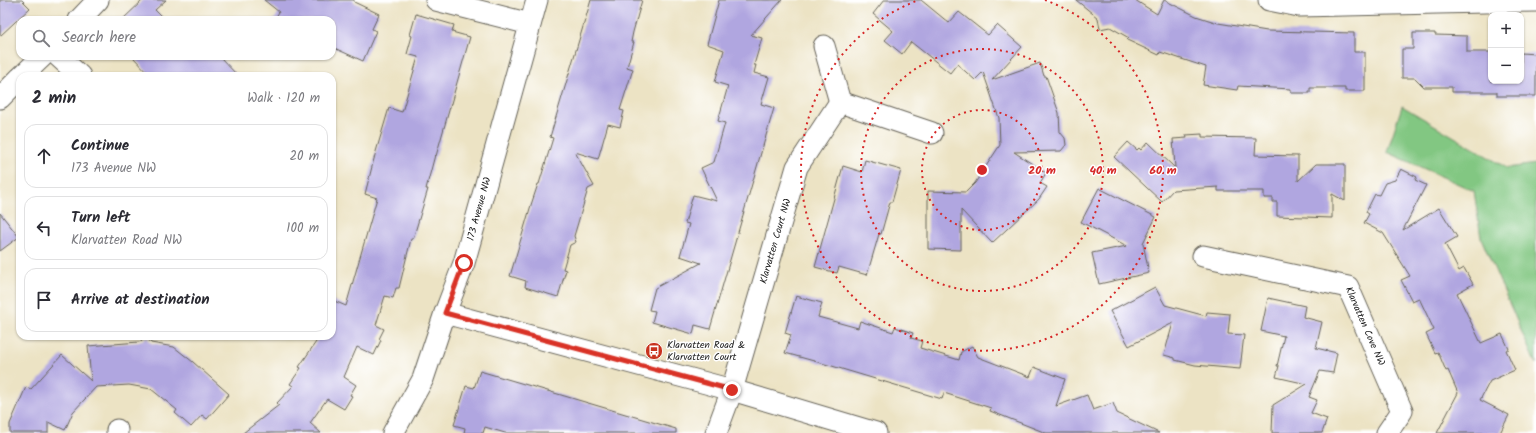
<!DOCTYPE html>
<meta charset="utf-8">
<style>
body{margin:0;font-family:Kalam,sans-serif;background:#f7f7f7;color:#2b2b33}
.controls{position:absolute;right:12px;top:12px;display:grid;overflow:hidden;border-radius:8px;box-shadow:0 1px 3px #0004}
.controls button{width:36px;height:36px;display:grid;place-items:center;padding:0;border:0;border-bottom:1px solid #e1e1e2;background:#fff;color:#2b2b33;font:20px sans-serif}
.stop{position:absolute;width:12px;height:12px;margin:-9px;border:3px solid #d93025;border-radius:50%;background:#fff}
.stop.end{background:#d93025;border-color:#fff;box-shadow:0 1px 4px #0008}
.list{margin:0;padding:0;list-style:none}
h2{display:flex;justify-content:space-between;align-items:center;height:52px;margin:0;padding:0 16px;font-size:17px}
h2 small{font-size:13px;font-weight:400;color:#7c7c81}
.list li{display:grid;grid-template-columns:26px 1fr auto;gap:12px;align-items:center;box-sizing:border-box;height:64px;margin:0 8px 8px;padding:0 8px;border:1px solid #e1e1e2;border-radius:12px}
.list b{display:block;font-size:15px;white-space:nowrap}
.list p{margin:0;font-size:13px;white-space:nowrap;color:#7c7c81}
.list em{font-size:13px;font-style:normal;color:#7c7c81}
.icon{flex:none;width:22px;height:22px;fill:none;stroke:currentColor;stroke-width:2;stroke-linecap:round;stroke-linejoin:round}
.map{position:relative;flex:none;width:1536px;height:433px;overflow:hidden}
.search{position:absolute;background:#fff;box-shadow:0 1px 3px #0004;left:16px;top:16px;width:320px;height:44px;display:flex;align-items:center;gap:10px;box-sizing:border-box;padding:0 14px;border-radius:12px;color:#7c7c81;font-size:15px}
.panel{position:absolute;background:#fff;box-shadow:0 1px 3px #0004;left:16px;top:72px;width:320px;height:268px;border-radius:12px}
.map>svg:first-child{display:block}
.green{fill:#82c782;stroke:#4f724f}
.building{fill:#b0a6e0}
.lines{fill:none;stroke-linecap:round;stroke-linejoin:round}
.minor-casing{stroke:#656257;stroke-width:23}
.minor{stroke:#fff;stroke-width:21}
.route{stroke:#d93025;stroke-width:5}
.ring{fill:none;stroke:#d62828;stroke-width:2;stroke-dasharray:2 4}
.labels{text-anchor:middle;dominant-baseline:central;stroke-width:3;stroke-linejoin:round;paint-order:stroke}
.street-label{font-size:10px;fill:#1c1c1c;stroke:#fff}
.poi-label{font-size:10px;fill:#1c1c1c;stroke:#fff;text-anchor:start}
.centre{fill:#d62828;stroke:#fff;stroke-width:2}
.ring-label{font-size:12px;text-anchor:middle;font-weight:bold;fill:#d62828;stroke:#fff;stroke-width:3;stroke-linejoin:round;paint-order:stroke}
</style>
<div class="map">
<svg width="1536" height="433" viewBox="0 0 1536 433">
<rect width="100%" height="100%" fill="#fff"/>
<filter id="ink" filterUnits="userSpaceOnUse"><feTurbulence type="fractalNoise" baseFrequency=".025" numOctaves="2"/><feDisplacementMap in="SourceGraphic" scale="8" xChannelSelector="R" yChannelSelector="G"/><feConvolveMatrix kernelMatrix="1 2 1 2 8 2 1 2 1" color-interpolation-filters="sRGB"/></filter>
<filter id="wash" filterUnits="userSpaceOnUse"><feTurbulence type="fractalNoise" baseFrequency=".012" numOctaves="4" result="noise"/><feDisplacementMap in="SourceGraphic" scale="16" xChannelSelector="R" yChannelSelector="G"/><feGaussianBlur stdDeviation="0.9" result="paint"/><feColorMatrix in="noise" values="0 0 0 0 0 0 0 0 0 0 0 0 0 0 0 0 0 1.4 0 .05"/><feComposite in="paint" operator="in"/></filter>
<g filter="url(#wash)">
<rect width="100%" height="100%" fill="#ece3c4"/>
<polygon class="green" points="1402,106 1507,168 1536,164 1536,365 1481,238 1474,191 1387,152"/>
<g id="blocks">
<g class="building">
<polygon points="0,0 22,0 30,8 0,36"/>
<polygon points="143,0 166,0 155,10 165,20 122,20"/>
<polygon points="264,0 354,0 354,2 379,14 372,29 376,31 363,61 332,47 332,20 274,20 279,12"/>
<polygon points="591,0 642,0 633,32 631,42 634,42 627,67 633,69 620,110 624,111 620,127 608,124 598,159 575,152 594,186 588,189 574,236 576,242 570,245 563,269 566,270 558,297 525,287 526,281 510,276 531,205 538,184 539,184 553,138 550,137"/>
<polygon points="719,0 782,0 751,35 762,38 754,65 756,65 754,73 769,77 761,104 774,108 710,329 695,325 693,334 652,322 655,311 649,310 655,288 701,263 680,256 689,224 685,223 693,195 717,201 701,168 714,162 725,123 718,121 728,86 715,82 724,50 707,44"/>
<polygon points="884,0 921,0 949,23 959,12 988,35 997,25 1022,47 992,80 1040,63 1044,76 1046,76 1059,113 1060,132 1065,138 1066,145 1061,151 1014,152 1046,173 1040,183 1047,187 1039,199 992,243 961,210 961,250 928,249 928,191 966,192 975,183 1000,145 999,118 983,72 975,80 957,64 950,73 911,42 902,54 885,40 893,31 873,14"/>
<polygon points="1076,0 1135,0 1157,14 1164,0 1196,16 1218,23 1267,31 1354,33 1354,52 1365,52 1365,91 1345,91 1345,88 1310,88 1310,93 1291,93 1291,89 1238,86 1237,90 1203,85 1206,67 1160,52 1159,55 1127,40 1129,38 1110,27 1100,29 1098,18"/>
<polygon points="416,14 454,25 452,32 470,37 436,156 435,155 426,189 428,189 413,239 411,239 399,288 396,288 393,298 385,296 376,325 384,329 379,339 381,340 374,355 357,347 344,377 356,385 350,395 352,396 344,409 327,399 310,423 321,433 243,433 279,405 277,403 293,386 290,384 301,368 299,367 320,336 332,336 332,300 346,306 377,198 365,194 375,155 389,108 402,112 418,57 407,54 412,36 410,35"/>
<polygon points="1413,33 1435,33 1435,35 1467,36 1467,52 1491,52 1491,81 1521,81 1521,53 1536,54 1536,96 1497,96 1497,92 1452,92 1452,87 1424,87 1415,78 1402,78 1402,49 1413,49"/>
<polygon points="132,56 219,56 238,76 151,76"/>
<polygon points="1202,134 1202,137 1256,138 1255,155 1298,156 1298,181 1316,164 1345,164 1345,201 1332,194 1332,218 1277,216 1277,202 1273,202 1273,198 1264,198 1264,191 1218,191 1218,187 1173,190 1162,202 1114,157 1128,142 1137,150 1139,148 1141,150 1148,142 1175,168 1173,139 1187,138 1186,135"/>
<polygon points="865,160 901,170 892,202 890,202 881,234 879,234 867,275 839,267 837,273 815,267 843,166 862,172"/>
<polygon points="1401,169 1417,177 1415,180 1426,185 1403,230 1439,208 1457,237 1445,244 1459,271 1464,268 1473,284 1457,293 1481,343 1502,334 1509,349 1506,350 1515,370 1490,381 1480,400 1509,415 1500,433 1437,433 1458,393 1448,370 1446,371 1438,352 1435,353 1426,334 1434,330 1419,298 1412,301 1401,280 1410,276 1383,233 1364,223 1369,214 1366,212 1375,194 1379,195 1385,183 1395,180"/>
<polygon points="1099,188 1156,217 1143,243 1149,273 1099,284 1092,253 1127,246 1081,222"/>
<polygon points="0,213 19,237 0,251"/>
<polygon points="1155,287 1165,305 1206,316 1207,312 1230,314 1228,334 1244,335 1240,369 1195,365 1175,360 1175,358 1164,355 1173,323 1129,346 1110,311"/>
<polygon points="796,296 822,303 818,317 858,328 860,321 893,332 895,327 913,333 911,338 922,341 920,348 959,360 961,352 972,346 978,357 1030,377 1034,367 1065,379 1056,406 1087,395 1093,410 1113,403 1117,413 1159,433 1046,433 990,411 991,408 944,393 942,399 832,366 785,353 791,335 785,333"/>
<polygon points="1268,298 1305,306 1303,317 1322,322 1316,348 1337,353 1333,373 1320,371 1309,397 1317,400 1311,413 1327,419 1322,433 1272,433 1273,405 1307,384 1276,377 1279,366 1277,366 1284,336 1261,331"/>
<polygon points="147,337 151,343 174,347 193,362 229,394 207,419 202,415 191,427 175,413 177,410 151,389 129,385 96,387 73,412 65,430 48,422 48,433 10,433 10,424 26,387 31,389 62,355 91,381 88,346 139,342"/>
<polygon points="480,371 676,429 676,433 505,433 485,427 483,433 464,433 465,428 454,425 466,386 474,388"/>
</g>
</g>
</g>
<g filter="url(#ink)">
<use href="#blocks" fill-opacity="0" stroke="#656257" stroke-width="1"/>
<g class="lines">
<defs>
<g id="minor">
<polyline points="436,0 530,24"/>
<polyline points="1269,0 1299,6 1536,1"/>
<polyline points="79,20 98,0"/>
<polyline points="824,46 840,102 932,133"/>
<polyline points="58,56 80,76"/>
<polyline points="22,76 43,56"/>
<polyline points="0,98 20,78"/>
<path id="s1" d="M1203,256L1348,287L1402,411L1387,433"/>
<polyline points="445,313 732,390 876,433"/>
<polyline points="117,430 117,433"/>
<path id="s2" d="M393,433L423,379L445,313L464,263L537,0"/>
<path id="s3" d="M716,433L732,390L797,167L840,102"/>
</g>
</defs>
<use href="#minor" class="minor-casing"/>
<use href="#minor" class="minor"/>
</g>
</g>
<g class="lines" filter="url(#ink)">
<polyline class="route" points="464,263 445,313 732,390"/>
</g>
<g class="ring">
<circle cx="982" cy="170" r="60"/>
<circle cx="982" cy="170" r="121"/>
<path d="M1045 0A181 181 0 1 1 919 0"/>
</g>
<defs>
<symbol id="bus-disc" viewBox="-11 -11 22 22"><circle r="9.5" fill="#c8321e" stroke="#fff"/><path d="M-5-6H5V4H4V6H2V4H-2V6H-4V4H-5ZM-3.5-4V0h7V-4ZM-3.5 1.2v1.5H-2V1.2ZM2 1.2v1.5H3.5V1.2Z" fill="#fff"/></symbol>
</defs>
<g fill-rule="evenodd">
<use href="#bus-disc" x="644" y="341" width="20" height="20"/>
</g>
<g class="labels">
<g class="street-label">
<text stroke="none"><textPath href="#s2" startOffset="241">173 Avenue NW</textPath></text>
<text stroke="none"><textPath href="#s3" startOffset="201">Klarvatten Court NW</textPath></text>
<text stroke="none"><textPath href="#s1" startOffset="191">Klarvatten Cove NW</textPath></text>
</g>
<g class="poi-label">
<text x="667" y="345">Klarvatten Road &amp;<tspan x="667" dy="12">Klarvatten Court</tspan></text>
</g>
</g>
<circle cx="982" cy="170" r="6" class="centre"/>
<g class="ring-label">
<text x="1042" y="174">20 m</text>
<text x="1103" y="174">40 m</text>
<text x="1163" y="174">60 m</text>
</g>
</svg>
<div class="controls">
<button>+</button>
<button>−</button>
</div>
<div class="stop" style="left:464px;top:263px"></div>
<div class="stop end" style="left:732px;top:390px"></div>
<div class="search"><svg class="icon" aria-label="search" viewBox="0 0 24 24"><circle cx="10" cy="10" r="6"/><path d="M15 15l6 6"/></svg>Search here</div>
<section class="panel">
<h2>2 min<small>Walk · 120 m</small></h2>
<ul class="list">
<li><svg class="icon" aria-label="ahead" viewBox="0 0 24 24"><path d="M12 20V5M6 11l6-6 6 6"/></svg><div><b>Continue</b><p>173 Avenue NW</p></div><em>20 m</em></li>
<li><svg class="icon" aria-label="left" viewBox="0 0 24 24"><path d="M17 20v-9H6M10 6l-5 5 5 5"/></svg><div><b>Turn left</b><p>Klarvatten Road NW</p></div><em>100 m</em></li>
<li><svg class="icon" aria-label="arrive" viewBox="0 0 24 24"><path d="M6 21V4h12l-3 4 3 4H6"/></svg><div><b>Arrive at destination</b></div></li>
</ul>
</section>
</div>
